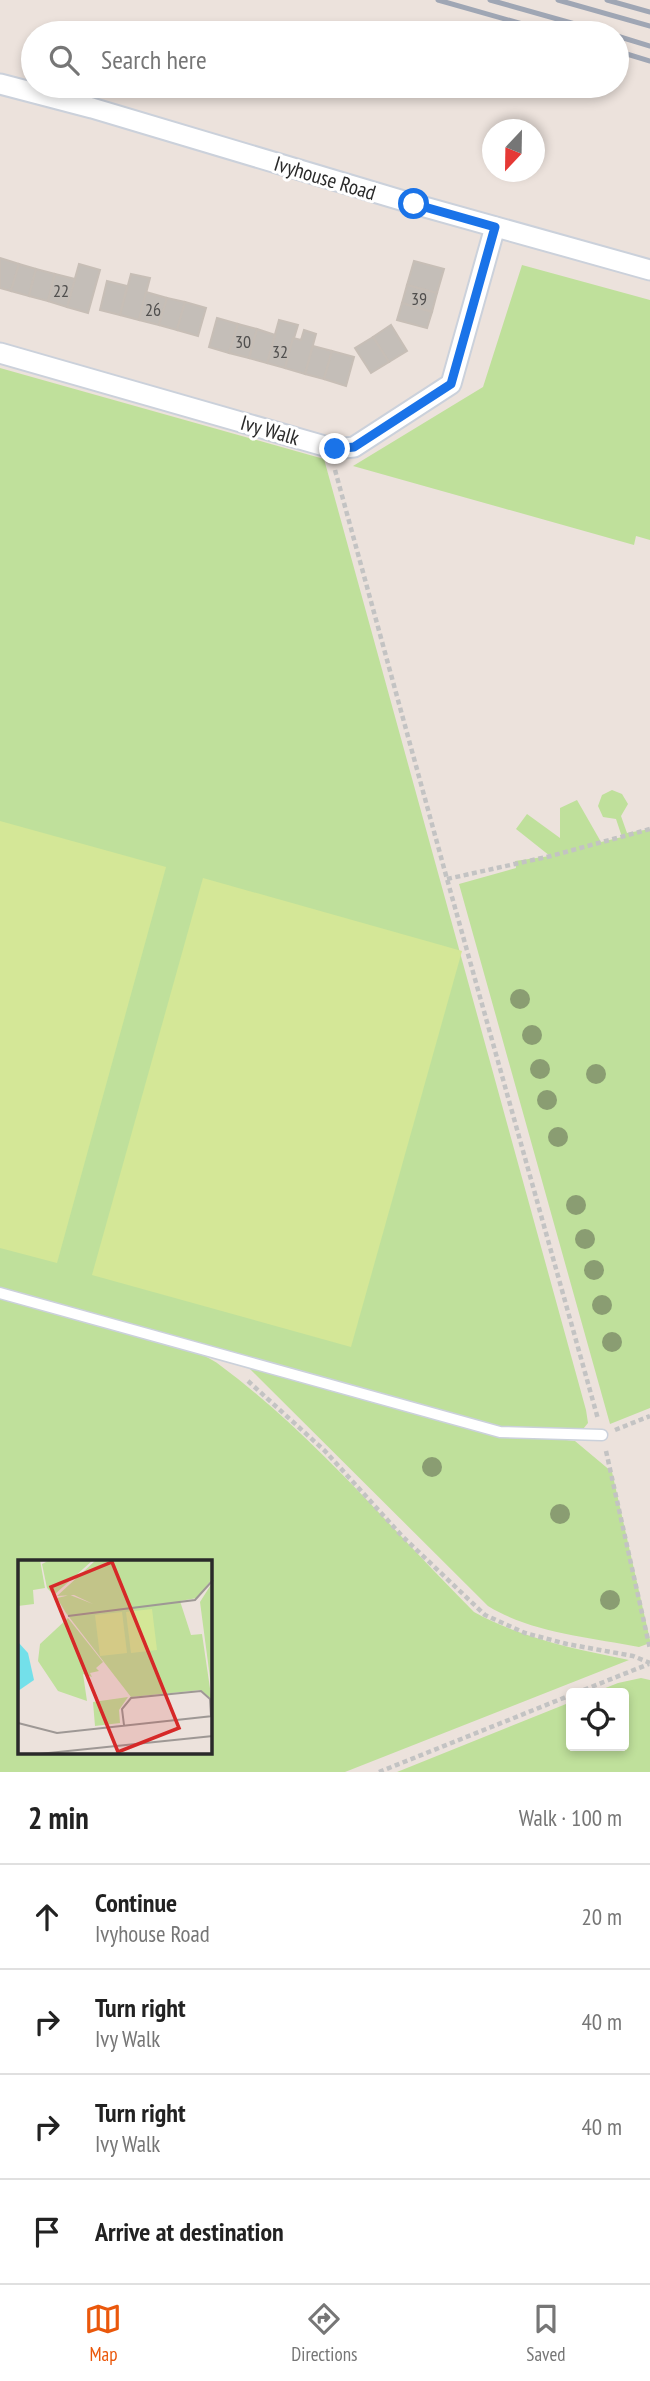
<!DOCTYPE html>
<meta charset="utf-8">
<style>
body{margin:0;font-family:"PT Sans Narrow",sans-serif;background:#f2f2f2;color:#222}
.controls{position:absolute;right:21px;bottom:21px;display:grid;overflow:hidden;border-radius:7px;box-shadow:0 4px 10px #0003}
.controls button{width:63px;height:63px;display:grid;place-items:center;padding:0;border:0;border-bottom:2px solid #e0e0e0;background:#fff;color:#222;font:35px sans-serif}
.compass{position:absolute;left:482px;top:119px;width:63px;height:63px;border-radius:50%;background:#fff;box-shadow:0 4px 10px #0003;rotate:202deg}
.stop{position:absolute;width:21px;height:21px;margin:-16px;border:5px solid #1a73e8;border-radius:50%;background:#fff}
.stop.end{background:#1a73e8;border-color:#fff;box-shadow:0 2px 7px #0008}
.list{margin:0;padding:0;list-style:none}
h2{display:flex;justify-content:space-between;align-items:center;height:91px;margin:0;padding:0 28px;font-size:30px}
h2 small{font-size:23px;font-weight:400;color:#767676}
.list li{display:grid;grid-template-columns:46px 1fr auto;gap:21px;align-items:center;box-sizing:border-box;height:105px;padding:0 28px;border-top:2px solid #e0e0e0}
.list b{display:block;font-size:26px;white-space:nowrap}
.list p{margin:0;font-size:23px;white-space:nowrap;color:#767676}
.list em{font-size:23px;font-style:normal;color:#767676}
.icon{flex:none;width:38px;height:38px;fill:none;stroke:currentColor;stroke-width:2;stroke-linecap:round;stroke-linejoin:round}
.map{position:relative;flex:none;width:650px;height:1772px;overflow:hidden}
.search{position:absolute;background:#fff;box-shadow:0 4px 10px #0003;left:21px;right:21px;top:21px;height:77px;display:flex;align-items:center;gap:18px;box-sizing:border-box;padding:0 24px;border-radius:38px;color:#767676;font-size:26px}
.sheet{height:511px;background:#fff}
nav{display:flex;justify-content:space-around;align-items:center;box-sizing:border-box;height:98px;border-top:2px solid #e0e0e0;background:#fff;font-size:19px;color:#767676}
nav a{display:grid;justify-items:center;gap:4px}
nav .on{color:#ea580c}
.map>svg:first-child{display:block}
.green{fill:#bfe09b;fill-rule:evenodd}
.pitch{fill:#d4e797}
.building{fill:#c4beb8;stroke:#c7beb6;stroke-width:2}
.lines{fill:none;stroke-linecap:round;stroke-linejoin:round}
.lane-casing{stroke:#cbd1db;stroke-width:13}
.street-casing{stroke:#cbd1db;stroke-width:23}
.path{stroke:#c3c3c3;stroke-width:4.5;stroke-dasharray:5 3.5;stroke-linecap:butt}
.lane{stroke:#fff;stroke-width:10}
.street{stroke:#fff;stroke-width:19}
.rail{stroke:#9fa6b4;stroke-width:5}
.tree{fill:#8a9d72}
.route{stroke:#1a73e8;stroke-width:9}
.labels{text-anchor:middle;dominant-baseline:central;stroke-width:6;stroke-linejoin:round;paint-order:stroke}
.number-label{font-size:18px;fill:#504f4e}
.street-label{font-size:21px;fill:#2a2a2a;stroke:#fff}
.inset-road{fill:none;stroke:#9e9895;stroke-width:2}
.view{fill:#d62828;fill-opacity:0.15;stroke:#d62828;stroke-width:3.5}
.inset-edge{fill:none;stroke:#2a2a2a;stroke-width:3.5}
</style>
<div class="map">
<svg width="650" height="1772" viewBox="0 0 650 1772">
<rect width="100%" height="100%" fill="#ece2dc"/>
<g class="green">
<polygon points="522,265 650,300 650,540 636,536 634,545 353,466 483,387"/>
<path d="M0,368L324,459L586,1410L588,1423L579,1434L566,1440L575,1441L612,1472L650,1640V1643L639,1647C588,1637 532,1633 488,1606L249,1368L203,1355C208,1358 215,1361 221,1366C315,1436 391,1529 474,1612C523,1639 575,1649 629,1660L345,1772H0ZM19,1562H210V1753H19Z"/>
<polygon points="612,790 622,794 628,804 621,816 627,833 650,829 650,1408 610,1424 459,884 516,868 515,861 550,856 516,829 527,814 560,838 560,808 577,800 601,842 622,837 616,819 603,817 598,806 602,795"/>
<polygon points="641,1678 650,1680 650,1772 397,1772 571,1702 571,1746 624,1746 624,1693 593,1693 618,1683"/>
</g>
<g class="pitch">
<polygon points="0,821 166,867 57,1263 0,1248"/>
<polygon points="203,878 462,951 351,1347 92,1275"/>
</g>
<g class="building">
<polygon points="0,258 19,264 11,291 0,288"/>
<polygon points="414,261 444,269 437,293 407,285"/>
<polygon points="19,264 36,269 29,296 11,291"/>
<polygon points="79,264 100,270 88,313 67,307"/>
<polygon points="36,269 55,274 48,301 29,296"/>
<polygon points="55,274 75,279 67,307 48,301"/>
<polygon points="131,274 150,278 139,320 120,315"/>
<polygon points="107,281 127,286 120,315 100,310"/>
<polygon points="407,285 437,293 432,312 402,303"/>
<polygon points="146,292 167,298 159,325 139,320"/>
<polygon points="167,298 185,302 177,330 159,325"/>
<polygon points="185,302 206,308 198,336 177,330"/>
<polygon points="402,303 432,312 427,328 397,320"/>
<polygon points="217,318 238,324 229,353 209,347"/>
<polygon points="279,320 298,325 285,368 267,363"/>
<polygon points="238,324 257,329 249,358 229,353"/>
<polygon points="391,325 407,351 389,362 373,337"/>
<polygon points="257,329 275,335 267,363 249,358"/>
<polygon points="304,330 316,334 305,374 285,368 293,338 301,340"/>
<polygon points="373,337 389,362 371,373 355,348"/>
<polygon points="313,346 332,351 324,379 305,374"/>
<polygon points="332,351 354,357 346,386 324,379"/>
</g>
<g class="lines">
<defs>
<polyline id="lane" points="0,1293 500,1432 602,1435"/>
<g id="street">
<polyline points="0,84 92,108 414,204 650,270"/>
<polyline points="0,353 335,449 354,447 451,384 495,227"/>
</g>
</defs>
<use href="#lane" class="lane-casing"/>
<use href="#street" class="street-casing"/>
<g class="path">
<polyline points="335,470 447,879 598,1419"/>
<polyline points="447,879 551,856 650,829"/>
<polyline points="248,1381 325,1451 402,1536 485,1615 525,1633 567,1644 633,1656 650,1663"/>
<polyline points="615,1430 650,1416"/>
<polyline points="606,1451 650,1649"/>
<polyline points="576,1693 649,1664"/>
<polyline points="379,1772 571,1695"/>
</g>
<use href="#lane" class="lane"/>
<use href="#street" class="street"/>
<g class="rail">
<polyline points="438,0 554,33"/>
<polyline points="490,0 607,33"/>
<polyline points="558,0 650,26"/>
<polyline points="607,0 650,12"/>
<polyline points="617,36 650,46"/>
<polyline points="617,51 650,61"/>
</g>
</g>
<g class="tree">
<circle cx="520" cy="999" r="10"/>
<circle cx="532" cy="1035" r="10"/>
<circle cx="540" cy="1069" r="10"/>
<circle cx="596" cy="1074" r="10"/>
<circle cx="547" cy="1100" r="10"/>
<circle cx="558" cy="1137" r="10"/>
<circle cx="576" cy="1205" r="10"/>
<circle cx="585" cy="1239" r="10"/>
<circle cx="594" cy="1270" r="10"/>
<circle cx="602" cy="1305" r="10"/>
<circle cx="612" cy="1342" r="10"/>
<circle cx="432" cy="1467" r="10"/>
<circle cx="560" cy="1514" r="10"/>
<circle cx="610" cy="1600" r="10"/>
</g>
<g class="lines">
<polyline class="route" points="335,449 354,447 451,384 495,227 414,204"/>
</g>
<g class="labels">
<g class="number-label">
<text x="61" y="290">22</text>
<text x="419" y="298">39</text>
<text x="153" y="309">26</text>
<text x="243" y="341">30</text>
<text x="280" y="351">32</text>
</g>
<g class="street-label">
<text transform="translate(325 178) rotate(17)">Ivyhouse Road</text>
<text transform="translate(270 430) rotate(16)">Ivy Walk</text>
</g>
</g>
<g transform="translate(18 1560)">
<rect width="194" height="194" fill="#ece2dc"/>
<path d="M0,0H22L27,28L15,30L16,44L0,46ZM32,0H75L36,35L29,28L24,4ZM78,0H194V19L179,38L162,41L173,75L184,74L194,142V151L193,139L183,130L113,137L48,53L39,38L52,35L75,44L56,35L39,36ZM194,23V133L182,42ZM50,58L85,102L78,108L81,111L72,113L74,117L65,114L69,141L40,131L20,101L22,84ZM110,137L101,150L102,163L77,166L75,142Z" fill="#bfe09b"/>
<path d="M134,49L139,90L113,93L108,52ZM104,52L109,93L82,96L77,55Z" fill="#d4e797"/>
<path d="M0,82L10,93L16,120L0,131Z" fill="#73e0ea"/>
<path class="inset-road" d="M50,56L177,40L195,20M0,163L39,173L195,156M106,165L104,149L113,138L183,131L192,139L193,156M21,194L195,176"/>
<path class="view" d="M94,2L161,168L100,192L33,27Z"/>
<rect width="194" height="194" class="inset-edge"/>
</g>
</svg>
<div class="controls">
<button><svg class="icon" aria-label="locate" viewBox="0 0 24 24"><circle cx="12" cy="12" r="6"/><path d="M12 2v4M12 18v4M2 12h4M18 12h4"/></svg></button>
</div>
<svg class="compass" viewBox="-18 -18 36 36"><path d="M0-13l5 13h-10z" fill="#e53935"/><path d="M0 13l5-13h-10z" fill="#767676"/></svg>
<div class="stop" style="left:414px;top:204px"></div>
<div class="stop end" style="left:335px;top:449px"></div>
<div class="search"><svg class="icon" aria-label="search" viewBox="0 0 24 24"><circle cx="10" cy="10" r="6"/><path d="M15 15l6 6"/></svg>Search here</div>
</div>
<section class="sheet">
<h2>2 min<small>Walk · 100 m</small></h2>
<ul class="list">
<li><svg class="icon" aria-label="ahead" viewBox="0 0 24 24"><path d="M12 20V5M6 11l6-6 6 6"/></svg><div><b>Continue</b><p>Ivyhouse Road</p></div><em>20 m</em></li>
<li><svg class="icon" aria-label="right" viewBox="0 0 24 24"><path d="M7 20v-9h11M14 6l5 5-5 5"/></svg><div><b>Turn right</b><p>Ivy Walk</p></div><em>40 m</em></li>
<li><svg class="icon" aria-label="right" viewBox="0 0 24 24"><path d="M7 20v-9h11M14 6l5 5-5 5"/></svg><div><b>Turn right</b><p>Ivy Walk</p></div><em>40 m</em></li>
<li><svg class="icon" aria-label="arrive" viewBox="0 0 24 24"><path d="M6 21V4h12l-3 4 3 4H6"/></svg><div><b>Arrive at destination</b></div></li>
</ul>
</section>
<nav>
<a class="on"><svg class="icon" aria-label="map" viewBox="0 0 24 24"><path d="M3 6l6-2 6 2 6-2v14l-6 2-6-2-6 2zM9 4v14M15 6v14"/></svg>Map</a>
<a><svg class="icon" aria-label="directions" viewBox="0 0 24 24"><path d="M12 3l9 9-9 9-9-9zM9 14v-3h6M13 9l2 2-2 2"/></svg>Directions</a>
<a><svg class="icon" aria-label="saved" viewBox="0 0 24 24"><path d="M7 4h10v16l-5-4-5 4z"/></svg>Saved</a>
</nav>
